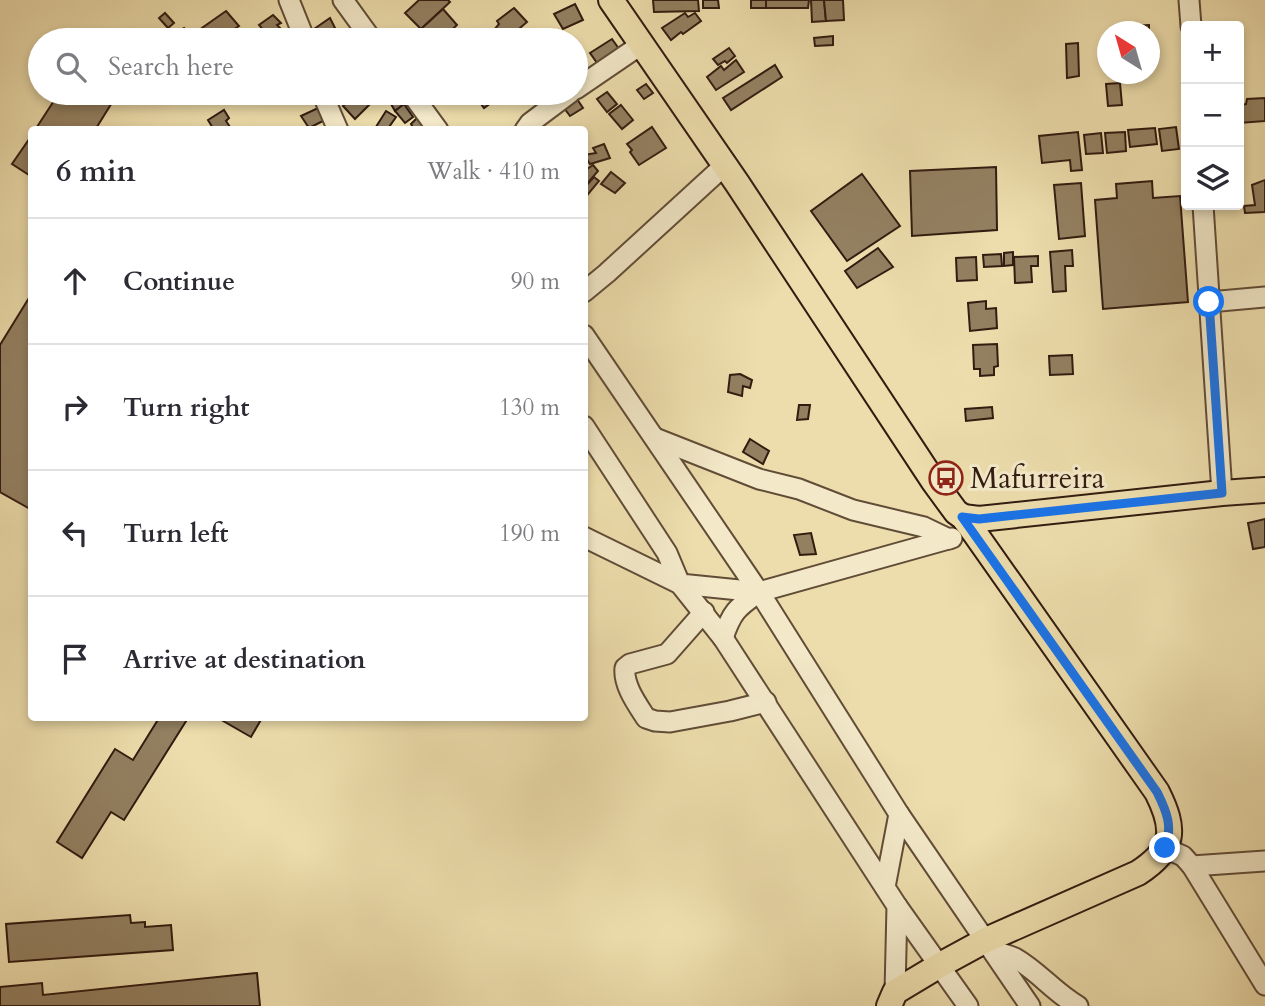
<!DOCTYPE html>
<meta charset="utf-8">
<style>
body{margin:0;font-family:Cardo,serif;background:#f2f2f3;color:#2b2b33}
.controls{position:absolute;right:21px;top:21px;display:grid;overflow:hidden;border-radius:7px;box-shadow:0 4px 10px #0003}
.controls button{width:63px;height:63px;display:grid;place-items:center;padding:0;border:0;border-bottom:2px solid #e1e1e2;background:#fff;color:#2b2b33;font:35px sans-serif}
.compass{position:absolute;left:1097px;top:21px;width:63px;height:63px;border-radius:50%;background:#fff;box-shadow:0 4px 10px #0003;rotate:323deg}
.stop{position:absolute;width:21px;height:21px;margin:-16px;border:5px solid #1a73e8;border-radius:50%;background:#fff}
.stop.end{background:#1a73e8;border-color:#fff;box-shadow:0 2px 7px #0008}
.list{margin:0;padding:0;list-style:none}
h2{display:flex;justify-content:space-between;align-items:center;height:91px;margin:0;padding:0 28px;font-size:30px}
h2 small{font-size:23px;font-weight:400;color:#7c7c81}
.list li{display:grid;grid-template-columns:46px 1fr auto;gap:21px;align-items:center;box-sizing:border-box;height:126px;padding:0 28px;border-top:2px solid #e1e1e2}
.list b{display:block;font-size:26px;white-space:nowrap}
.list em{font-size:23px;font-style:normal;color:#7c7c81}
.icon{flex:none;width:38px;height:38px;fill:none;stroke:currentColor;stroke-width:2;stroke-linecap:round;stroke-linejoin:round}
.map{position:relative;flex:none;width:1265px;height:1006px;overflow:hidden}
.search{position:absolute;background:#fff;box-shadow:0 4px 10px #0003;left:28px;top:28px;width:560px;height:77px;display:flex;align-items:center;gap:18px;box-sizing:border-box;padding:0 24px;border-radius:38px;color:#7c7c81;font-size:26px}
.panel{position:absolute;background:#fff;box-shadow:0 4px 10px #0003;left:28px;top:126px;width:560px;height:595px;border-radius:7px}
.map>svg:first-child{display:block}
.building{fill:#938061;stroke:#321b10;stroke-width:2}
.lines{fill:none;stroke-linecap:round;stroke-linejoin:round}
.minor-casing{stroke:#614c37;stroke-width:23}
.major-casing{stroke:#321b10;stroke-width:28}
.minor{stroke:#f3e9c9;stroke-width:19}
.major{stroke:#edddac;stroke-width:24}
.route{stroke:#1a73e8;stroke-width:9}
.labels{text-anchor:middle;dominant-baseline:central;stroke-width:6;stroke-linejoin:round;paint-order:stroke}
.poi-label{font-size:30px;fill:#321b10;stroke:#f3e9c9;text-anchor:start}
</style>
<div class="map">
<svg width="1265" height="1006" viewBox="0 0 1265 1006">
<rect width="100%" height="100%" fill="#edddac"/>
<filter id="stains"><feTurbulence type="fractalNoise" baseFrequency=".00286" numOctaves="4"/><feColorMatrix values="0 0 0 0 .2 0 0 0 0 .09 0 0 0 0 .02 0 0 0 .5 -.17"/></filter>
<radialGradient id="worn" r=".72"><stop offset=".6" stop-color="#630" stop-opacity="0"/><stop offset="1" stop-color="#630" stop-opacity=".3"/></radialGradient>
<g class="building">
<polygon points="419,0 448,0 450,2 421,29 405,13"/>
<polygon points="653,0 698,0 699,11 654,12"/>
<polygon points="703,0 718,0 719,8 703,8"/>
<rect x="751" y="0" width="15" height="8"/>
<polygon points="766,0 809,0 808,8 766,8"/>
<polygon points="811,0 824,0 826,21 812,22"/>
<polygon points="824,0 843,0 844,20 826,21"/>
<polygon points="575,4 583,20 563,29 554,14"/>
<polygon points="514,8 527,22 506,40 503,40 494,30 499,24 497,21"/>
<polygon points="443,9 457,25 441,40 438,40 431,34 428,37 421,29"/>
<polygon points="226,11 239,26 228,33 231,38 227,40 213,40 202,28"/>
<polygon points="165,13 174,23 168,28 159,18"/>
<polygon points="685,13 688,17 695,13 701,21 683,34 681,32 671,40 662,28"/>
<polygon points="273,15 281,23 277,25 284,32 272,40 265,40 261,35 265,32 259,25"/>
<polygon points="330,18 341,40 320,40 314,29"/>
<polygon points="1149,25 1149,32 1131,32 1130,26"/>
<polygon points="184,28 193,38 190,40 183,40 177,32"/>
<polygon points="833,36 833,45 815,46 814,38"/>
<polygon points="612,39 624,56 602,70 590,53"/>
<polygon points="1078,43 1079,76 1067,78 1066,44"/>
<polygon points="729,48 735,56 727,63 725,61 718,65 713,59"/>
<polygon points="736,60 744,72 716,90 707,77 721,66 724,70"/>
<polygon points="775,65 782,77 731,110 723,98"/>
<polygon points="1120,83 1122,105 1108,106 1106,84"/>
<polygon points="646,84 653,93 644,99 637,90"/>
<polygon points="607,92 617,104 607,112 597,99"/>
<polygon points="59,93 118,93 95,130 35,130"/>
<polygon points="243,93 260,93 263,96 256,102 250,96 247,99"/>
<polygon points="356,93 370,93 376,98 355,119 343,106"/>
<polygon points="473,93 496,93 499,97 484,108"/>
<polygon points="398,94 405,96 408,101 395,111 391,104"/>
<polygon points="1265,98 1265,121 1239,123 1239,105 1246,104 1247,99"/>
<polygon points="577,99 583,108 570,116 564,108"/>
<polygon points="404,104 413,117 405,123 395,111"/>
<polygon points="621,105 633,120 622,129 609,114"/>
<polygon points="318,108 325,120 309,128 301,116"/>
<polygon points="224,110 229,118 226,121 232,130 214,130 208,120"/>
<polygon points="386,111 396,117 387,130 374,130"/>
<polygon points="417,118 426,130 414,130 411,124"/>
<polygon points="652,127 666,148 639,165 630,152 632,150 627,144"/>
<polygon points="1176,127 1179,149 1162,151 1159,129"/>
<polygon points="1155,128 1157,144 1130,147 1128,130"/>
<polygon points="1078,132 1082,170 1071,171 1070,160 1042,163 1039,136"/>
<polygon points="1125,132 1126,151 1107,153 1105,133"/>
<polygon points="1101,133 1103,153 1086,154 1084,135"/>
<polygon points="32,135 32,177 12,164"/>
<polygon points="604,144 610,158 590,164 584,155 596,153 593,148"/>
<polygon points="593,165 598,171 586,185 584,171"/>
<polygon points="996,167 997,230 912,236 910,171"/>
<polygon points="611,172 625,183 615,193 601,184"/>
<polygon points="862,174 900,226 847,261 811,211"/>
<polygon points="594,177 599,181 584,199 584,188"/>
<polygon points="1265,180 1265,212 1245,213 1244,206 1255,205 1252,185"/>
<polygon points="1152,181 1153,198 1180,196 1188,302 1103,309 1095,200 1117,198 1116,184"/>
<polygon points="1081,183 1085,236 1059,239 1054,185"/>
<polygon points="878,248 893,267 857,288 845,271"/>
<polygon points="1072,250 1073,266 1065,266 1066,291 1053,292 1050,252"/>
<polygon points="1013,252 1013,265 1004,266 1004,253"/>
<polygon points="1001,254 1002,266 984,267 983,255"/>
<polygon points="1038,256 1038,266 1031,266 1032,282 1015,283 1014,257"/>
<polygon points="976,257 977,280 957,281 956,258"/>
<polygon points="32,293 32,510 0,492 0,345"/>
<polygon points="986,301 986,309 996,308 997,328 970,331 968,303"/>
<polygon points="997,344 998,366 994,367 994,375 980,376 980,369 974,369 973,345"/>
<polygon points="1072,355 1073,374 1050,375 1049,356"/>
<polygon points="740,374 752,380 750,388 743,386 742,396 728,392 730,375"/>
<polygon points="799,405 810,405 808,419 797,420"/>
<polygon points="992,407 993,418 966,421 965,409"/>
<polygon points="750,439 769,451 763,464 743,452"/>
<polygon points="1265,519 1265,547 1253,549 1248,523"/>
<polygon points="811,533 816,554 800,555 794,535"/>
<polygon points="159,718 188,718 124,820 111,812 82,858 57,842 115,749 133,760"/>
<polygon points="218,718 262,718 251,737"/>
<polygon points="130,915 131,923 145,922 145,927 171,925 173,950 9,962 6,924"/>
<polygon points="257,973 260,1006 0,1006 0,987 42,983 43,995"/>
</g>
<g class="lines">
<defs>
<g id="minor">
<polyline points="289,0 305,40"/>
<polyline points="343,0 372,40"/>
<polyline points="1189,0 1191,26"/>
<polyline points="576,89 642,44"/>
<polyline points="322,93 338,130"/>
<polyline points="411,93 438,130"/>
<polyline points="525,130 530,123 570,93"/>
<polyline points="1203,205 1222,493"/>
<polyline points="584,292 607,273 725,165"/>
<polyline points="1209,302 1265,297"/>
<polyline points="584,335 765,601 899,814 1030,1006"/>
<polyline points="584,426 667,553 680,584 759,592"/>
<polyline points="655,438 759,479 799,489 853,510 924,527 949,539"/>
<polyline points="584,537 680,584 723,638 897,906 895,992"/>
<path d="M704,612L667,654L630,664L625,668C623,685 637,704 646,718L655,721L670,722L730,711L766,702"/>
<path d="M723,638C732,611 737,608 759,592L952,538"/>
<polyline points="1165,848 1183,856 1192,866 1265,985"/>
<polyline points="1192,866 1265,861"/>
<polyline points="885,887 899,814"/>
<polyline points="897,906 968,1006"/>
<path d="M994,951C1000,953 1008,955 1015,958C1038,971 1055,993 1078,1006"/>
</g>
<g id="major">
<path d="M611,0L737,183L934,482L956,512L963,517L974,532L1157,792C1176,830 1175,849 1138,873L986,940L940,965L895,992L889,1006"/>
<polyline points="963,517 979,519 1222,493 1265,490"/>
</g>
</defs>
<use href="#minor" class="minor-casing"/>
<use href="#major" class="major-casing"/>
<use href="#minor" class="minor"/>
<use href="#major" class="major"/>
</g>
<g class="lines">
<path class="route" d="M1165,848C1173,827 1167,812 1157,792L962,517L979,519L1222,493L1209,302"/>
</g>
<defs>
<symbol id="bus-ring" viewBox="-11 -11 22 22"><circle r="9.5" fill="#f3e9c9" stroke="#8f2418" stroke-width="1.5"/><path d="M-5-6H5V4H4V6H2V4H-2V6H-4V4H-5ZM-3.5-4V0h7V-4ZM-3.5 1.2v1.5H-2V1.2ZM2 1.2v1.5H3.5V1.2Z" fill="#8f2418"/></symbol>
</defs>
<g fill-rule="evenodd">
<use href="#bus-ring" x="927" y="459" width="38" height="38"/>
</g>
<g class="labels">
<g class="poi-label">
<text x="970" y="478">Mafurreira</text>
</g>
</g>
<rect width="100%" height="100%" filter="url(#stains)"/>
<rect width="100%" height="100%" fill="url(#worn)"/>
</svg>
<div class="controls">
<button>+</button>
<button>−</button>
<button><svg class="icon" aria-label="layers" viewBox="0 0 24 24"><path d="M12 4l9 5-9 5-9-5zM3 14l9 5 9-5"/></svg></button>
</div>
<svg class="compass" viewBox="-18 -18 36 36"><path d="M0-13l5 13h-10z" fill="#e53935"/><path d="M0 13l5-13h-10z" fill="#7c7c81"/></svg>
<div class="stop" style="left:1209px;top:302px"></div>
<div class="stop end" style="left:1165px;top:848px"></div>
<div class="search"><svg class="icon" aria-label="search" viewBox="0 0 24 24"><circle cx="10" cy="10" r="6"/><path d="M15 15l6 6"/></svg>Search here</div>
<section class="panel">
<h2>6 min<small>Walk · 410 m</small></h2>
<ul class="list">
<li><svg class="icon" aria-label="ahead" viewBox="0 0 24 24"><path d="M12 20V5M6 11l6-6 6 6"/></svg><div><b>Continue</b></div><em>90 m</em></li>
<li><svg class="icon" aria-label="right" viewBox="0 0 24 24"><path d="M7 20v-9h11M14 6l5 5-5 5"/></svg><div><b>Turn right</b></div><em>130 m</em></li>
<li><svg class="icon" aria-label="left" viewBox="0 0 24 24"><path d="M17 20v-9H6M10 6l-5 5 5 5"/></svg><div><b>Turn left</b></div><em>190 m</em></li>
<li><svg class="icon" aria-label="arrive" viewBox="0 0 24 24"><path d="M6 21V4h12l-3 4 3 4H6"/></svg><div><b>Arrive at destination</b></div></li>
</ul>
</section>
</div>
